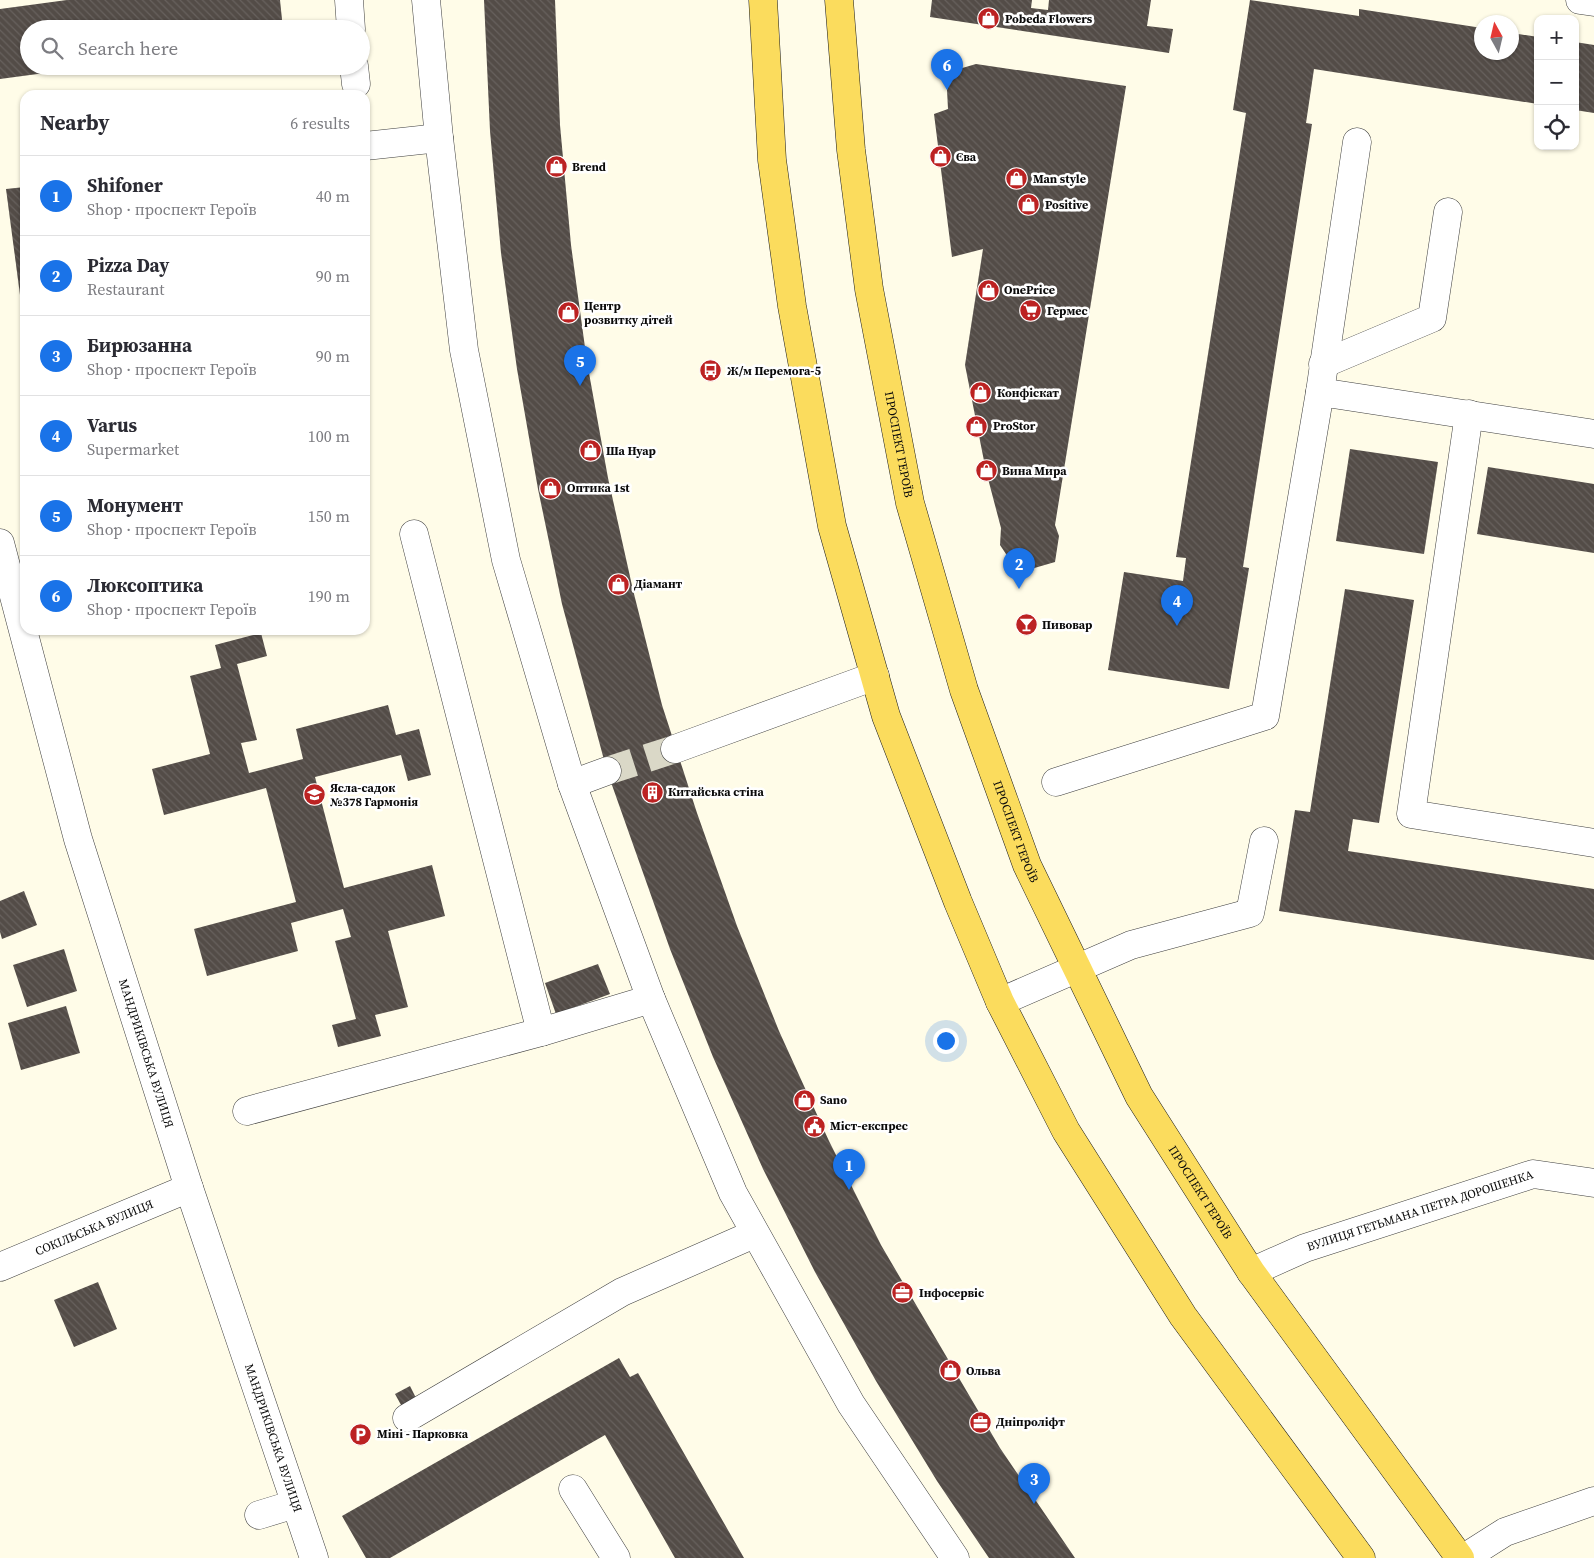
<!DOCTYPE html>
<meta charset="utf-8">
<style>
body{margin:0;font-family:"Source Serif 4",serif;background:#f7f7f7;color:#2b2b33}
.controls{position:absolute;right:15px;top:15px;display:grid;overflow:hidden;border-radius:10px;box-shadow:0 1px 4px #0004}
.controls button{width:45px;height:45px;display:grid;place-items:center;padding:0;border:0;border-bottom:1px solid #e1e1e2;background:#fff;color:#2b2b33;font:25px sans-serif}
.compass{position:absolute;left:1474px;top:15px;width:45px;height:45px;border-radius:50%;background:#fff;box-shadow:0 1px 4px #0004;rotate:352deg}
.you{position:absolute;left:945px;top:1040px;width:18px;height:18px;margin:-12px;border:4px solid #fff;border-radius:50%;background:#1a73e8;box-shadow:0 0 0 8px #1a73e833}
.badge{display:grid;place-items:center;width:32px;height:32px;border-radius:50%;background:#1a73e8;color:#fff;font-size:16px;font-weight:700}
.pin{position:absolute;translate:-50% -41px;filter:drop-shadow(0 1px 2px #0008)}
.pin::after{content:'';position:absolute;top:26px;width:18px;height:15px;background:inherit;clip-path:polygon(0 0,100% 0,50% 100%)}
.list{margin:0;padding:0;list-style:none}
h2{display:flex;justify-content:space-between;align-items:center;height:65px;margin:0;padding:0 20px;font-size:21px}
h2 small{font-size:16px;font-weight:400;color:#7c7c81}
.list li{display:grid;grid-template-columns:32px 1fr auto;gap:15px;align-items:center;box-sizing:border-box;height:80px;padding:0 20px;border-top:1px solid #e1e1e2}
.list b{display:block;font-size:19px;white-space:nowrap}
.list p{margin:0;font-size:16px;white-space:nowrap;color:#7c7c81}
.list em{font-size:16px;font-style:normal;color:#7c7c81}
.icon{flex:none;width:28px;height:28px;fill:none;stroke:currentColor;stroke-width:2;stroke-linecap:round;stroke-linejoin:round}
.map{position:relative;flex:none;width:1594px;height:1558px;overflow:hidden}
.search{position:absolute;background:#fff;box-shadow:0 1px 4px #0004;left:20px;top:20px;width:350px;height:55px;display:flex;align-items:center;gap:12px;box-sizing:border-box;padding:0 18px;border-radius:28px;color:#7c7c81;font-size:19px}
.panel{position:absolute;background:#fff;box-shadow:0 1px 4px #0004;left:20px;top:90px;width:350px;height:545px;border-radius:15px}
.map>svg:first-child{display:block}
.building{fill:url(#building-back-hatch)}
.lines{fill:none;stroke-linecap:round;stroke-linejoin:round}
.minor-tunnel{stroke:#dad8c7;stroke-width:28;stroke-dasharray:28 14;stroke-linecap:butt}
.minor-casing{stroke:#3e3e3e;stroke-width:29}
.major-casing{stroke:#1c1c1c;stroke-width:29}
.minor{stroke:#fff;stroke-width:28}
.major{stroke:#fbdc5d;stroke-width:28}
.labels{text-anchor:middle;dominant-baseline:central;stroke-width:5;stroke-linejoin:round;paint-order:stroke}
.poi-label{font-size:12px;font-weight:bold;fill:#0b0b0b;stroke:#fff;text-anchor:start}
.street-label{font-size:12px;fill:#0b0b0b;stroke:#fff}
</style>
<div class="map">
<svg width="1594" height="1558" viewBox="0 0 1594 1558">
<defs>
<pattern id="building-back-hatch" width="6" height="6" patternUnits="userSpaceOnUse" patternTransform="scale(1.25)"><rect width="6" height="6" fill="#534c47"/><path d="M-1 5l2 2M0 0l6 6M5-1l2 2" fill="none" stroke="#67615d"/></pattern>
</defs>
<rect width="100%" height="100%" fill="#fffce8"/>
<g class="building">
<polygon points="67,0 280,0 283,29 29,29 29,66 90,67 0,79 0,9"/>
<polygon points="484,0 555,0 560,125 571,245 587,362 608,478 633,590 662,705 697,813 737,926 779,1031 829,1141 881,1245 1000,1448 1075,1558 989,1558 937,1481 876,1381 815,1272 763,1169 713,1057 670,949 607,771 562,604 538,489 517,369 501,253 490,131"/>
<polygon points="932,0 1032,0 1031,8 1048,10 1049,0 1151,0 1147,26 1173,29 1169,53 930,17"/>
<polygon points="1250,0 1359,16 1359,9 1482,28 1482,52 1512,52 1512,33 1538,37 1538,104 1314,69 1306,123 1312,124 1243,567 1249,568 1229,689 1108,670 1124,572 1183,581 1186,558 1176,557 1246,113 1233,110"/>
<polygon points="1575,42 1594,45 1594,113 1575,110"/>
<polygon points="976,64 1126,86 1055,525 1059,536 1055,562 1031,569 1014,566 1000,545 1001,528 986,471 965,365 983,249 952,257 934,114 948,109 947,90 952,71"/>
<polygon points="25,187 25,325 24,325 6,189"/>
<polygon points="1350,449 1438,462 1424,554 1336,541"/>
<polygon points="1488,467 1594,484 1594,553 1477,534"/>
<polygon points="1345,589 1414,600 1379,823 1353,819 1348,851 1594,889 1594,960 1279,911 1295,810 1310,812"/>
<polygon points="261,633 267,656 237,664 257,740 241,743 249,773 303,759 296,729 388,705 396,735 419,729 431,775 408,781 401,755 315,777 344,888 432,865 445,916 388,931 408,1007 375,1015 381,1036 338,1047 332,1025 356,1019 335,941 351,937 343,909 291,923 298,951 207,976 194,929 296,902 266,788 164,815 152,769 210,754 190,676 221,668 215,645"/>
<polygon points="24,891 37,925 2,939 0,932 0,901"/>
<polygon points="64,949 77,991 27,1007 13,965"/>
<polygon points="598,964 610,994 556,1014 545,983"/>
<polygon points="66,1006 80,1053 21,1070 8,1023"/>
<polygon points="98,1282 117,1329 74,1347 54,1300"/>
<polygon points="619,1358 630,1377 638,1373 744,1558 675,1558 605,1435 390,1558 366,1558 342,1516"/>
<polygon points="410,1386 420,1406 406,1414 395,1394"/>
</g>
<g class="lines">
<polyline class="minor-tunnel" points="607,771 675,749"/>
<defs>
<g id="minor">
<polyline points="349,0 351,29"/>
<polyline points="426,0 439,138 464,350 506,560 572,784 651,999 733,1193 851,1404 955,1558"/>
<polyline points="1580,0 1594,2"/>
<polyline points="354,66 356,84"/>
<polyline points="365,146 439,138"/>
<polyline points="1323,364 1432,318 1448,212"/>
<polyline points="1320,392 1357,142"/>
<polyline points="1469,414 1411,814 1594,843"/>
<polyline points="414,534 541,1032"/>
<path id="s1" d="M0,543L78,839L189,1188L314,1558"/>
<polyline points="675,749 875,676"/>
<polyline points="1056,782 1265,716 1320,392 1594,434"/>
<polyline points="572,784 607,771"/>
<polyline points="1000,1002 1131,945 1250,913 1264,841"/>
<polyline points="247,1111 541,1032 651,999"/>
<path id="s2" d="M0,1267L189,1188"/>
<path id="s3" d="M1251,1272L1305,1248L1533,1174L1594,1183"/>
<polyline points="407,1418 622,1292 754,1234"/>
<polyline points="573,1489 616,1558"/>
<polyline points="259,1515 295,1504"/>
<polyline points="1464,1558 1505,1532 1594,1501"/>
</g>
<g id="major">
<polyline points="763,0 772,160 792,306 832,526 886,716 958,902 1000,1002 1066,1131 1183,1316 1361,1558"/>
<path id="s4" d="M839,0L851,150L869,289L910,503L964,690L1027,865L1139,1096L1251,1272L1460,1558"/>
</g>
</defs>
<use href="#minor" class="minor-casing"/>
<use href="#major" class="major-casing"/>
<use href="#minor" class="minor"/>
<use href="#major" class="major"/>
</g>
<defs>
<symbol id="shop-disc" viewBox="-11 -11 22 22"><circle r="9.5" fill="#bc2222" stroke="#fff"/><path d="M-5-2.5h2.3a2.7 3.5 0 0 1 5.4 0H5L5.5 6h-11ZM-1.5-2.5h3a1.5 2.3 0 0 0-3 0Z" fill="#fff"/></symbol>
<symbol id="supermarket-disc" viewBox="-11 -11 22 22"><circle r="9.5" fill="#bc2222" stroke="#fff"/><path d="M-6-5.5h2.5l.6 2H6L4.5 2H-2.5L-4.4-4H-6ZM-1.5 3.2a1.3 1.3 0 1 0 .1 0ZM3 3.2a1.3 1.3 0 1 0 .1 0Z" fill="#fff"/></symbol>
<symbol id="bus-disc" viewBox="-11 -11 22 22"><circle r="9.5" fill="#bc2222" stroke="#fff"/><path d="M-5-6H5V4H4V6H2V4H-2V6H-4V4H-5ZM-3.5-4V0h7V-4ZM-3.5 1.2v1.5H-2V1.2ZM2 1.2v1.5H3.5V1.2Z" fill="#fff"/></symbol>
<symbol id="bar-disc" viewBox="-11 -11 22 22"><circle r="9.5" fill="#bc2222" stroke="#fff"/><path d="M-6-5H6L.8 .8V4.5H3.5V6h-7V4.5H-.8V.8Z" fill="#fff"/></symbol>
<symbol id="building-disc" viewBox="-11 -11 22 22"><circle r="9.5" fill="#bc2222" stroke="#fff"/><path d="M-4-6H4V6H1V3H-1V6H-4ZM-2.5-4.3h1.7v1.8h-1.7ZM.8-4.3h1.7v1.8H.8ZM-2.5-1h1.7V.8h-1.7ZM.8-1h1.7V.8H.8Z" fill="#fff"/></symbol>
<symbol id="school-disc" viewBox="-11 -11 22 22"><circle r="9.5" fill="#bc2222" stroke="#fff"/><path d="M0-5L7-2L0 1L-7-2ZM-4 1L0 2.5L4 1V4Q0 6-4 4Z" fill="#fff"/></symbol>
<symbol id="civic-disc" viewBox="-11 -11 22 22"><circle r="9.5" fill="#bc2222" stroke="#fff"/><path d="M-.6-6.5H3V-4.5H.6V-3L4-1V1h2V6H-6V1h2V-1L-.6-3ZM-1.2 2.5V6h2.4V2.5Z" fill="#fff"/></symbol>
<symbol id="office-disc" viewBox="-11 -11 22 22"><circle r="9.5" fill="#bc2222" stroke="#fff"/><path d="M-6-3h4V-5.5h4V-3h4V5H-6ZM-1-4.5V-3h2v-1.5ZM-6 0V1H6V0Z" fill="#fff"/></symbol>
<symbol id="parking-disc" viewBox="-11 -11 22 22"><circle r="9.5" fill="#bc2222" stroke="#fff"/><path d="M-3.5-5.5H1a3.5 3.5 0 0 1 0 7H-1V5.5H-3.5ZM-1-3.4V-.6H.8a1.4 1.4 0 0 0 0-2.8Z" fill="#fff"/></symbol>
</defs>
<g fill-rule="evenodd">
<use href="#shop-disc" x="976" y="6" width="25" height="25"/>
<use href="#shop-disc" x="928" y="144" width="25" height="25"/>
<use href="#shop-disc" x="544" y="154" width="25" height="25"/>
<use href="#shop-disc" x="1004" y="166" width="25" height="25"/>
<use href="#shop-disc" x="1016" y="192" width="25" height="25"/>
<use href="#shop-disc" x="976" y="278" width="25" height="25"/>
<use href="#supermarket-disc" x="1018" y="298" width="25" height="25"/>
<use href="#shop-disc" x="556" y="300" width="25" height="25"/>
<use href="#bus-disc" x="698" y="358" width="25" height="25"/>
<use href="#shop-disc" x="968" y="380" width="25" height="25"/>
<use href="#shop-disc" x="964" y="414" width="25" height="25"/>
<use href="#shop-disc" x="578" y="438" width="25" height="25"/>
<use href="#shop-disc" x="974" y="458" width="25" height="25"/>
<use href="#shop-disc" x="538" y="476" width="25" height="25"/>
<use href="#shop-disc" x="606" y="572" width="25" height="25"/>
<use href="#bar-disc" x="1014" y="612" width="25" height="25"/>
<use href="#building-disc" x="640" y="780" width="25" height="25"/>
<use href="#school-disc" x="302" y="782" width="25" height="25"/>
<use href="#shop-disc" x="792" y="1088" width="25" height="25"/>
<use href="#civic-disc" x="802" y="1114" width="25" height="25"/>
<use href="#office-disc" x="890" y="1280" width="25" height="25"/>
<use href="#shop-disc" x="938" y="1358" width="25" height="25"/>
<use href="#office-disc" x="968" y="1410" width="25" height="25"/>
<use href="#parking-disc" x="348" y="1422" width="25" height="25"/>
</g>
<g class="labels">
<g class="poi-label">
<text x="1005" y="19">Pobeda Flowers</text>
<text x="956" y="157">Єва</text>
<text x="572" y="167">Brend</text>
<text x="1033" y="179">Man style</text>
<text x="1045" y="205">Positive</text>
<text x="1004" y="290">OnePrice</text>
<text x="584" y="306">Центр<tspan x="584" dy="14">розвитку дітей</tspan></text>
<text x="1047" y="311">Гермес</text>
<text x="727" y="371">Ж/м Перемога-5</text>
<text x="997" y="393">Конфіскат</text>
<text x="993" y="426">ProStor</text>
<text x="606" y="451">Ша Нуар</text>
<text x="1002" y="471">Вина Мира</text>
<text x="567" y="488">Оптика 1st</text>
<text x="634" y="584">Діамант</text>
<text x="1042" y="625">Пивовар</text>
<text x="330" y="788">Ясла-садок<tspan x="330" dy="14">№378 Гармонія</tspan></text>
<text x="668" y="792">Китайська стіна</text>
<text x="820" y="1100">Sano</text>
<text x="830" y="1126">Міст-експрес</text>
<text x="919" y="1293">Інфосервіс</text>
<text x="966" y="1371">Ольва</text>
<text x="996" y="1422">Дніпроліфт</text>
<text x="377" y="1434">Міні - Парковка</text>
</g>
<g class="street-label">
<text stroke="none"><textPath href="#s4" startOffset="449">ПРОСПЕКТ ГЕРОЇВ</textPath></text>
<text stroke="none"><textPath href="#s4" startOffset="854">ПРОСПЕКТ ГЕРОЇВ</textPath></text>
<text stroke="none"><textPath href="#s1" startOffset="531">МАНДРИКІВСЬКА ВУЛИЦЯ</textPath></text>
<text stroke="none"><textPath href="#s4" startOffset="1260">ПРОСПЕКТ ГЕРОЇВ</textPath></text>
<text stroke="none"><textPath href="#s3" startOffset="180">ВУЛИЦЯ ГЕТЬМАНА ПЕТРА ДОРОШЕНКА</textPath></text>
<text stroke="none"><textPath href="#s2" startOffset="102">СОКІЛЬСЬКА ВУЛИЦЯ</textPath></text>
<text stroke="none"><textPath href="#s1" startOffset="936">МАНДРИКІВСЬКА ВУЛИЦЯ</textPath></text>
</g>
</g>
</svg>
<div class="controls">
<button>+</button>
<button>−</button>
<button><svg class="icon" aria-label="locate" viewBox="0 0 24 24"><circle cx="12" cy="12" r="6"/><path d="M12 2v4M12 18v4M2 12h4M18 12h4"/></svg></button>
</div>
<svg class="compass" viewBox="-18 -18 36 36"><path d="M0-13l5 13h-10z" fill="#e53935"/><path d="M0 13l5-13h-10z" fill="#7c7c81"/></svg>
<div class="you"></div>
<div class="pin badge" style="left:849px;top:1190px">1</div>
<div class="pin badge" style="left:1019px;top:589px">2</div>
<div class="pin badge" style="left:1034px;top:1504px">3</div>
<div class="pin badge" style="left:1177px;top:626px">4</div>
<div class="pin badge" style="left:580px;top:386px">5</div>
<div class="pin badge" style="left:947px;top:90px">6</div>
<div class="search"><svg class="icon" aria-label="search" viewBox="0 0 24 24"><circle cx="10" cy="10" r="6"/><path d="M15 15l6 6"/></svg>Search here</div>
<section class="panel">
<h2>Nearby<small>6 results</small></h2>
<ul class="list">
<li><span class="badge">1</span><div><b>Shifoner</b><p>Shop · проспект Героїв</p></div><em>40 m</em></li>
<li><span class="badge">2</span><div><b>Pizza Day</b><p>Restaurant</p></div><em>90 m</em></li>
<li><span class="badge">3</span><div><b>Бирюзанна</b><p>Shop · проспект Героїв</p></div><em>90 m</em></li>
<li><span class="badge">4</span><div><b>Varus</b><p>Supermarket</p></div><em>100 m</em></li>
<li><span class="badge">5</span><div><b>Монумент</b><p>Shop · проспект Героїв</p></div><em>150 m</em></li>
<li><span class="badge">6</span><div><b>Люксоптика</b><p>Shop · проспект Героїв</p></div><em>190 m</em></li>
</ul>
</section>
</div>
